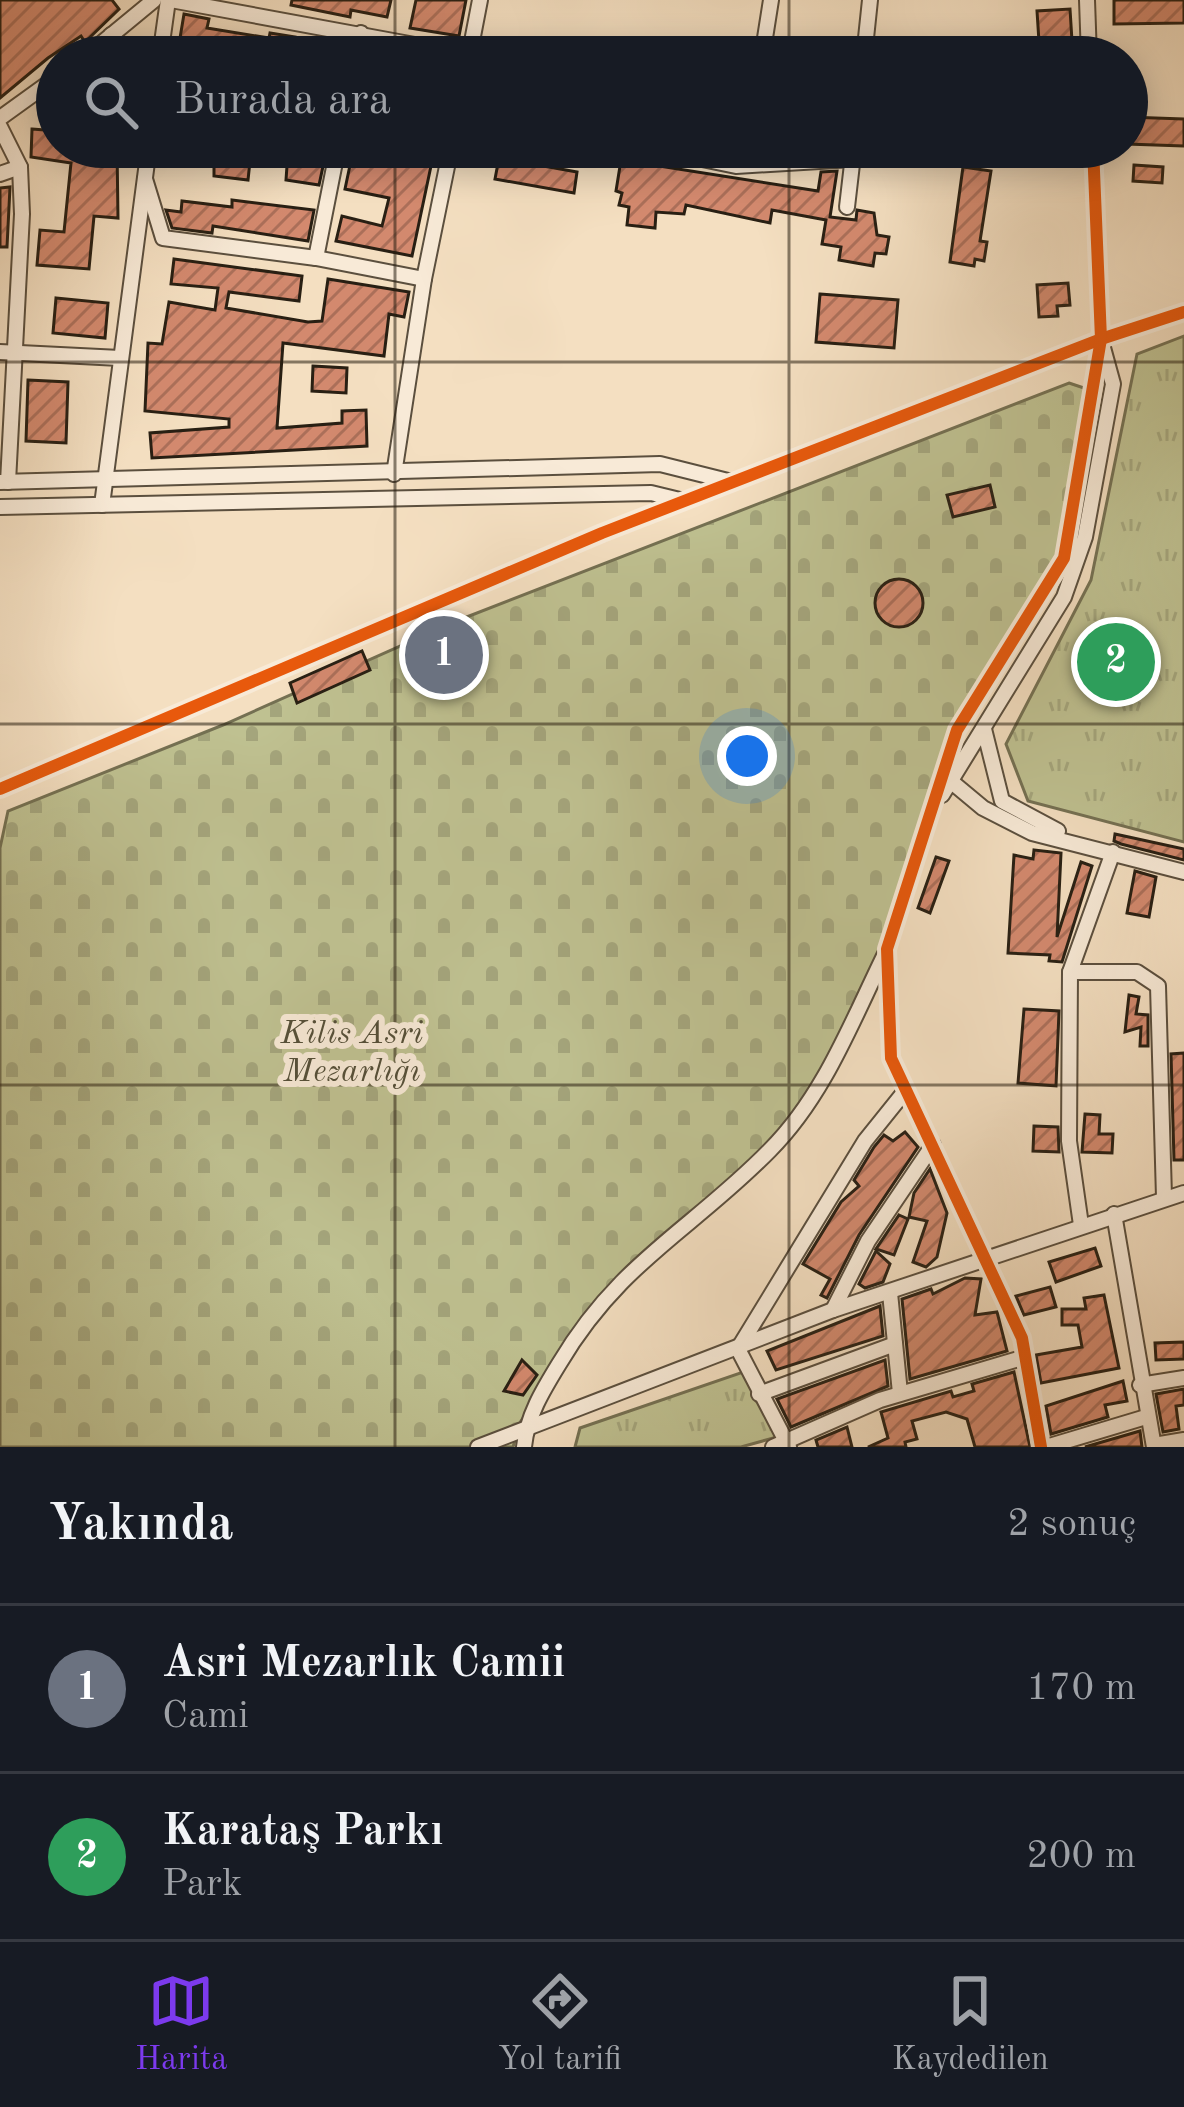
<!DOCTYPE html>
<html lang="tr">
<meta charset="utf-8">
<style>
body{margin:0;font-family:"Old Standard TT",serif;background:#242831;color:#f1f3f6}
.you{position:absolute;left:747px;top:756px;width:42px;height:42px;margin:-30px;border:9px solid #fff;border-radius:50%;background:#1a73e8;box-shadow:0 0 0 18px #1a73e833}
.badge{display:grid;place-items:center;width:78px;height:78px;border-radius:50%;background:#7c3aed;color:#fff;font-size:39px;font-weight:700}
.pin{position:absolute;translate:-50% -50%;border:6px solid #fff;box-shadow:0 3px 12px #0006}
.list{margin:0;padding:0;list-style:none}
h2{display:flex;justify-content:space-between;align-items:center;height:156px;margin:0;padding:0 48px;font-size:51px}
h2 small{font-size:39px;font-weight:400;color:#9ea1a6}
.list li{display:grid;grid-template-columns:78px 1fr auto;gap:36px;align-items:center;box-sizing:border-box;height:168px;padding:0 48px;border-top:3px solid #363941}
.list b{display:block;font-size:45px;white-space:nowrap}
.list p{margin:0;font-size:39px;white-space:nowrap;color:#9ea1a6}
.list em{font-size:39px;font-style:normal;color:#9ea1a6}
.icon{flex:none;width:66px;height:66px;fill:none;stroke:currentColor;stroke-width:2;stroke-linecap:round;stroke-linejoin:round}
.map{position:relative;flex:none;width:1184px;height:1447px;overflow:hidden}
.search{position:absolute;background:#171b24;box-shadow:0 6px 30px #0003;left:36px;right:36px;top:36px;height:132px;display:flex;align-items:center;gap:30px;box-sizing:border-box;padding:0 42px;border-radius:66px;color:#9ea1a6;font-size:45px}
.sheet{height:492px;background:#171b24}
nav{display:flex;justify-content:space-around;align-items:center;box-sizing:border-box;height:168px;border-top:3px solid #363941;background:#171b24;font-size:33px;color:#9ea1a6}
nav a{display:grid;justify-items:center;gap:6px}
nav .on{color:#7c3aed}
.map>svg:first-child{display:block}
.cemetery{fill:url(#cemetery-stones);stroke:#747052;stroke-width:3}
.park{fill:url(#park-tufts);stroke:#747052;stroke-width:3}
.building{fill:url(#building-hatch);stroke:#281f13;stroke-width:3}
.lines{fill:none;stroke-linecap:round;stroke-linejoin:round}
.minor-casing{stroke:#5b4f3e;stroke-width:18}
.minor{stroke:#f8ead7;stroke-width:14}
.cycleway-casing{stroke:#f8ead7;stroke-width:20}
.cycleway{stroke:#e8590c;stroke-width:12}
.grid{fill:none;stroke:#281f13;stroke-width:3;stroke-opacity:0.55}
.labels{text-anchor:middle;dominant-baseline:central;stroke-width:12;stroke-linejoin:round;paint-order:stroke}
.park-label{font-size:33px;font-style:italic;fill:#555039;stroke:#f8ead7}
</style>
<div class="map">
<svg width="1184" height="1447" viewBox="0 0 1184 1447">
<defs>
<pattern id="cemetery-stones" width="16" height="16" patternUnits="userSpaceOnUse" patternTransform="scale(3)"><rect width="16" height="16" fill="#bfc191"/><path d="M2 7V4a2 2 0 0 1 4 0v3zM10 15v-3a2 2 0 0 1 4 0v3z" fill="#a4a57c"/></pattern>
<pattern id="park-tufts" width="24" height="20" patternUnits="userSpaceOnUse" patternTransform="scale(3)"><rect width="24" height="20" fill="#bfc191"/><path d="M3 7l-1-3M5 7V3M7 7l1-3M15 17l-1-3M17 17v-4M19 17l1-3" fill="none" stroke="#a4a57c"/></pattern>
<pattern id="building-hatch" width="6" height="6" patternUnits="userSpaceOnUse" patternTransform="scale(3)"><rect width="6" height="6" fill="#d3896e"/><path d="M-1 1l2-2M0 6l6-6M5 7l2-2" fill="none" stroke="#ab6f59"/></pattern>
</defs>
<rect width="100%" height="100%" fill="#f4dfc1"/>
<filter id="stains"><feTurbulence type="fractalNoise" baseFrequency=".00167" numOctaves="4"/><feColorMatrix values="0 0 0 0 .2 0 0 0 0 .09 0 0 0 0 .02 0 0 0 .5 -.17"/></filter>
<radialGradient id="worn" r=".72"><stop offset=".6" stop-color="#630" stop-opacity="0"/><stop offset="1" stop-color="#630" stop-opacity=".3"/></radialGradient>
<polygon class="cemetery" points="1069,383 1096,392 1063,561 955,739 909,895 817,1093 769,1153 625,1275 521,1421 513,1447 0,1447 0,848 8,811 223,725 459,620"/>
<g class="park">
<polygon points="1184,336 1184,842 1028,801 1006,744 1091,580 1137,354"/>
<polygon points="746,1371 777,1437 741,1447 575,1447 580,1428"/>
</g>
<g class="building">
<polygon points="0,0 112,0 119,9 85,42 81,36 48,58 0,98"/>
<polygon points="292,0 391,0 387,17 351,10 350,17 291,5"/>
<polygon points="416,0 466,0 459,36 410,28"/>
<polygon points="1114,0 1184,0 1184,23 1114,24"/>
<polygon points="1070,9 1073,57 1040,57 1037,11"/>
<polygon points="184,14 209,19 207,28 269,38 270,33 295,37 291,57 178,50"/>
<polygon points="1127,117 1184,119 1184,146 1127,144"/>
<polygon points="32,129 57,131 57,147 117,147 118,218 94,216 89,269 37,265 40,230 64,232 71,163 31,157"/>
<polygon points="201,147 264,147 270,148 267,163 250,161 248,180 214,176 214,158 200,156"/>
<polygon points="400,147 435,147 412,256 336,241 342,216 382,226 389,198 345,189 353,151 397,160"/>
<polygon points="288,152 325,157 319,185 286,180"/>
<polygon points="499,158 577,172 574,193 495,179"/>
<polygon points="621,160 818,191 821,172 837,171 830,217 856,220 857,210 874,213 877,235 889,237 886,254 875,253 873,266 839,260 841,247 822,244 826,220 772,210 770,223 686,205 684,214 656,212 655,228 627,225 629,207 619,205 622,193 616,191"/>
<polygon points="1134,165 1163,167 1162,183 1133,181"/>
<polygon points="963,167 991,171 980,241 987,242 984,261 975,259 974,266 950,262"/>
<polygon points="10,187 7,247 0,247 0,188"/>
<polygon points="232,200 314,210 308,241 213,226 212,233 172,228 166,210 181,212 182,201 232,207"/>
<polygon points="174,259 302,276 299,301 229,292 226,308 308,322 322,321 328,279 409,292 404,317 389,314 384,356 283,343 277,428 342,423 342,411 366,410 367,446 152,458 150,433 229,427 229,419 145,411 148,343 162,344 169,302 215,310 218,288 171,284"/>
<polygon points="1068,283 1070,305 1057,306 1058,316 1039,317 1037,285"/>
<polygon points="820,294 898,300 894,348 816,342"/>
<polygon points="56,298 108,303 105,338 53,333"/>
<polygon points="313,366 347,368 346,393 312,391"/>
<polygon points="28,380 68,382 66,443 26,441"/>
<polygon points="990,485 995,507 953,517 947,495"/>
<circle cx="899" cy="603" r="24"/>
<polygon points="455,642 459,664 432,668 429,647"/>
<polygon points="362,651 370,670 297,703 290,683"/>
<polygon points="1115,834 1184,849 1184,860 1121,844 1114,841"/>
<polygon points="1034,850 1061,853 1057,937 1081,862 1092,866 1062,962 1049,961 1050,955 1008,953 1014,855 1033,859"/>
<polygon points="936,857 949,861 930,913 918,908"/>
<polygon points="1135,871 1156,877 1149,917 1127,913"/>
<polygon points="1129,995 1139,997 1136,1014 1148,1015 1148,1046 1140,1046 1141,1027 1125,1032"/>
<polygon points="1024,1009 1059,1011 1056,1086 1018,1083"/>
<polygon points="1184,1053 1184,1160 1174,1160 1171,1054"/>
<polygon points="1085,1114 1100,1115 1099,1134 1113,1134 1112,1153 1082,1152"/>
<polygon points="1034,1126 1058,1127 1059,1152 1033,1151"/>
<polygon points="905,1132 918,1147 859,1235 827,1298 821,1295 830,1279 803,1264 841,1202 859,1186 854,1180 874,1147 884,1135 893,1141"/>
<polygon points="930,1169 947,1213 937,1257 926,1267 913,1262 927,1221 909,1217 914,1193"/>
<polygon points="899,1215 908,1219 894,1255 876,1249"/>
<polygon points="1095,1248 1101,1266 1056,1282 1049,1262"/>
<polygon points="876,1251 890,1264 883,1282 865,1288 859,1284"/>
<polygon points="965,1278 981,1279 975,1315 997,1312 1007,1351 910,1379 902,1299 931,1289 933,1294"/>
<polygon points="1050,1287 1056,1307 1024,1315 1016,1296"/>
<polygon points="1104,1295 1119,1368 1041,1383 1036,1355 1082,1347 1078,1325 1062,1325 1062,1309 1086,1309 1084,1298"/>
<polygon points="880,1306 883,1336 776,1370 767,1351"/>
<polygon points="1184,1342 1184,1359 1156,1360 1155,1343"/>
<polygon points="522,1360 537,1375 523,1395 504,1391"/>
<polygon points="885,1360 888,1386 791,1427 777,1399"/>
<polygon points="1014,1372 1030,1447 975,1447 967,1419 946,1412 912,1421 917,1439 905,1442 906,1447 868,1447 888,1438 881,1412 951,1391 953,1397 974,1391 972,1384"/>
<polygon points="1123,1381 1127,1401 1105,1405 1108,1417 1051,1434 1046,1406"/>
<polygon points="1184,1389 1184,1405 1176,1406 1179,1429 1163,1432 1156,1394"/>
<polygon points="847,1427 852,1447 818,1447 816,1440"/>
<polygon points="1140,1431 1142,1447 1085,1447"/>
</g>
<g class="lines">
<defs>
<g id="minor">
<polyline points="171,0 469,55"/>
<polyline points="1087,0 1089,57"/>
<polyline points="111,35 124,57"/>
<polyline points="85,57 154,0"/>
<polyline points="160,57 168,0"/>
<polyline points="356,57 361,33"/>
<polyline points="469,57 480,0"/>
<polyline points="762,57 771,0"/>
<polyline points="864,57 870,0"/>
<polyline points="0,118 57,77"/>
<polyline points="0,127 20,167 22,214 8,482"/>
<polyline points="549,147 578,147"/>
<polyline points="644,147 736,166 853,159"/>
<polyline points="0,174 20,167"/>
<polyline points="145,179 163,238 316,258 424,279"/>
<polyline points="847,207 854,147"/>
<polyline points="316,258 338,147"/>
<polyline points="0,352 120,358"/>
<polyline points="394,474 424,279 451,147"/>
<polyline points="0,482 660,464 732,482"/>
<polyline points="102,505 149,147"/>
<polyline points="0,507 651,493 684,501"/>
<polyline points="984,729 1002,801 1058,831"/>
<polyline points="947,778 983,808 1032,833 1184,872"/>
<polyline points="0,789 602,533 1101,339 1184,312"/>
<polyline points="942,795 1064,597 1085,537 1113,384 1102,344"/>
<polyline points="1070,972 1137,972 1158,986 1164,1197"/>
<polyline points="1114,1214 1154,1447"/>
<polyline points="1081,1225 1069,1141 1070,972 1113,852"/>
<polyline points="890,1293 900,1393"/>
<polyline points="833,1310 868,1241 933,1145"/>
<polyline points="1140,1385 1184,1378"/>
<polyline points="759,1394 895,1344"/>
<polyline points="1154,1445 1184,1440"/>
<polyline points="478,1447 833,1310 1184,1193"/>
<path d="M524,1447C527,1416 543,1390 559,1364C620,1261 692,1230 770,1150C824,1096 852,1021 885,954"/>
<polyline points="773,1447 880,1400 1025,1357"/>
<polyline points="789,1447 738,1349 865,1141 906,1090"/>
<polyline points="1041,1447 1022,1338 891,1058 887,949 957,730 1064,558 1101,339 1093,147"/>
<polyline points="1046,1447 1146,1417"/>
</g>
</defs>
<use href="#minor" class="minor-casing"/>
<use href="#minor" class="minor"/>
<defs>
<g id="cycleway">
<polyline points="0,789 602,533 1101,339 1184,312"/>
<polyline points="1041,1447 1022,1338 891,1058 887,949 957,730 1064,558 1101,339 1093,147"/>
</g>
</defs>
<use href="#cycleway" class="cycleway-casing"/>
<use href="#cycleway" class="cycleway"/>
</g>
<path class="grid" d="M395,0V57M789,0V57M395,147V1447M789,147V1447M0,362H1184M0,724H1184M0,1085H1184"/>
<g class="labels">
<g class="park-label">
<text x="352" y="1034">Kilis Asri<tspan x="352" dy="38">Mezarlığı</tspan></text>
</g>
</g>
<rect width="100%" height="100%" filter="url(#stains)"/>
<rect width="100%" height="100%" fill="url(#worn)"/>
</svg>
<div class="you"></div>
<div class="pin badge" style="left:444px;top:655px;background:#6b7280">1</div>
<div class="pin badge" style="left:1116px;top:662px;background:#2e9e5b">2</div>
<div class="search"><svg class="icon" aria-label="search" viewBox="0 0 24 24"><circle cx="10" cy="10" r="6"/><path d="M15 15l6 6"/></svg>Burada ara</div>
</div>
<section class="sheet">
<h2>Yakında<small>2 sonuç</small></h2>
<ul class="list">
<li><span class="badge" style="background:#6b7280">1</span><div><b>Asri Mezarlık Camii</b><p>Cami</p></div><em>170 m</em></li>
<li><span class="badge" style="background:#2e9e5b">2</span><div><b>Karataş Parkı</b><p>Park</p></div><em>200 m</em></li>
</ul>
</section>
<nav>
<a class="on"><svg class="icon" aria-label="map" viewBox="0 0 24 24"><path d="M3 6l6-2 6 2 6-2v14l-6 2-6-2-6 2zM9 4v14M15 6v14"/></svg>Harita</a>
<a><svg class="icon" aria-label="directions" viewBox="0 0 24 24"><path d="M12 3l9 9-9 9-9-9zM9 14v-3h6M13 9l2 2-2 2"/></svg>Yol tarifi</a>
<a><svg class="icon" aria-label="saved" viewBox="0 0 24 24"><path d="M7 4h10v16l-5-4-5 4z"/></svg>Kaydedilen</a>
</nav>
